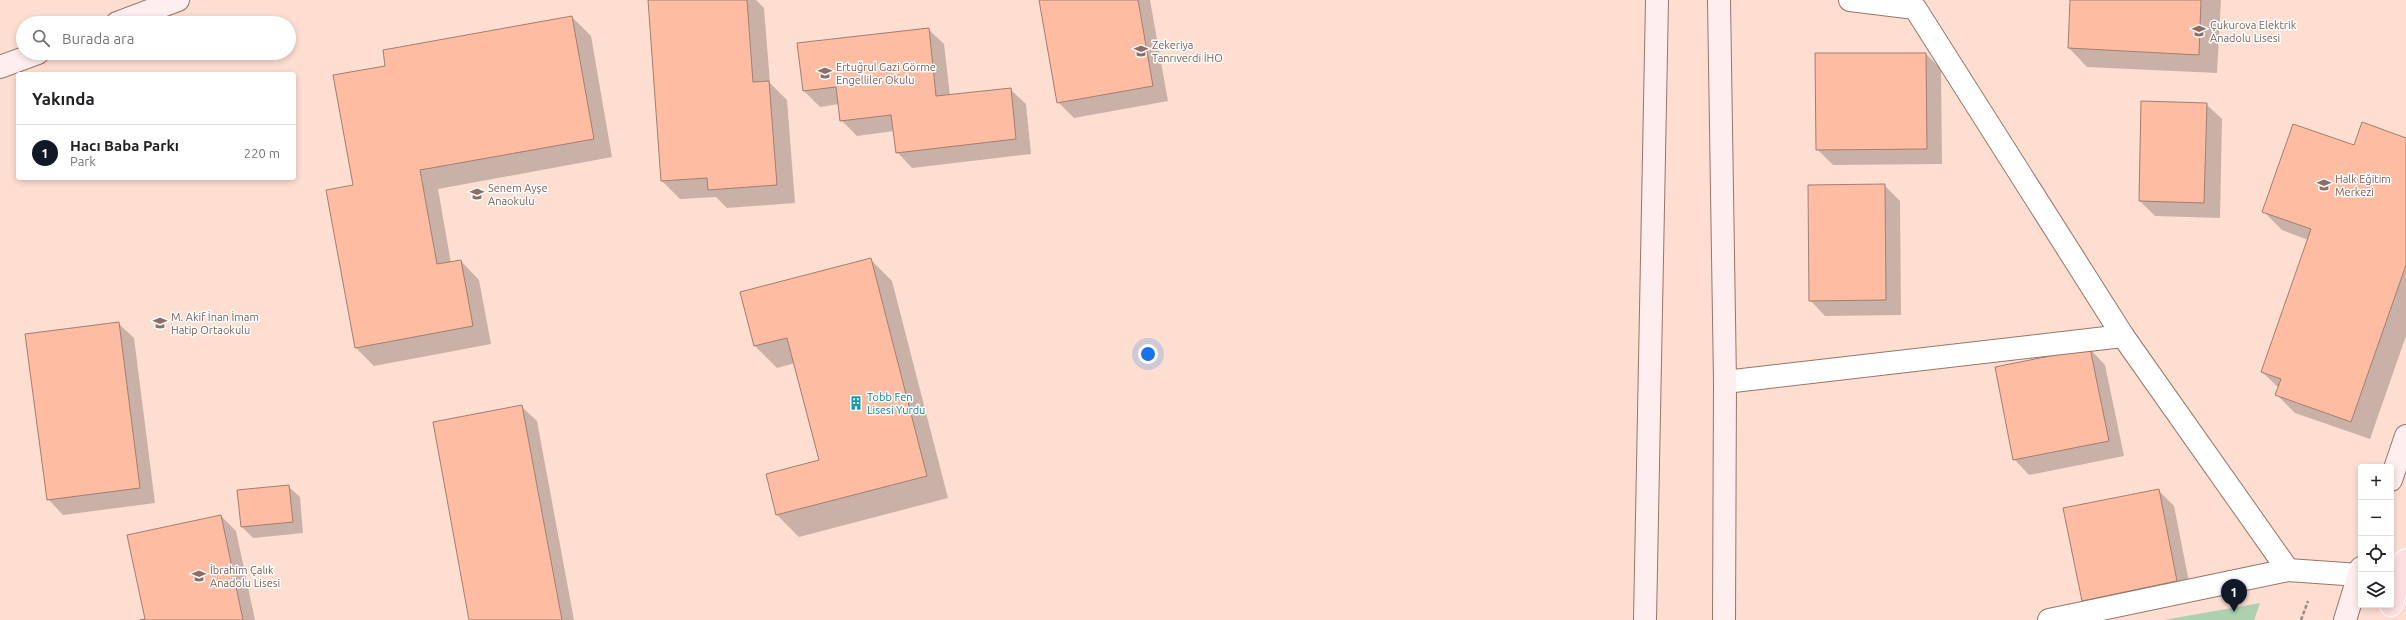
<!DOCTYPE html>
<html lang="tr">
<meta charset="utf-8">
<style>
body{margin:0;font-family:Ubuntu,sans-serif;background:#f6f6f6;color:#202124}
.controls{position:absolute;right:12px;bottom:12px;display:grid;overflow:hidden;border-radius:4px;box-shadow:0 2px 6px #0003}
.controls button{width:36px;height:36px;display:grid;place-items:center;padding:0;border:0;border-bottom:1px solid #e0e0e0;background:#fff;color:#202124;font:20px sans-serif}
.you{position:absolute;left:1148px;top:354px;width:14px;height:14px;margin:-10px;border:3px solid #fff;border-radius:50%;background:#1a73e8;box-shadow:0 0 0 6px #1a73e833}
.badge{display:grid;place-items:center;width:26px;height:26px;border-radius:50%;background:#111827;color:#fff;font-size:13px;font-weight:700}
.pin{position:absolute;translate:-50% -33px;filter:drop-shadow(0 1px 2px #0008)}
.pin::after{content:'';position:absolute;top:21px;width:14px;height:12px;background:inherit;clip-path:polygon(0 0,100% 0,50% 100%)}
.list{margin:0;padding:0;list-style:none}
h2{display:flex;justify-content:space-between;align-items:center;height:52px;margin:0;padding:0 16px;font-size:17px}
h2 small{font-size:13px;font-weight:400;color:#757577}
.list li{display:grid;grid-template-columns:26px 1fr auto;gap:12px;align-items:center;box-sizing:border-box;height:56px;padding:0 16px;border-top:1px solid #e0e0e0}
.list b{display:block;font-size:15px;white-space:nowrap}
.list p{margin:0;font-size:13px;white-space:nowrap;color:#757577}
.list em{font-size:13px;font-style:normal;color:#757577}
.icon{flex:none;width:22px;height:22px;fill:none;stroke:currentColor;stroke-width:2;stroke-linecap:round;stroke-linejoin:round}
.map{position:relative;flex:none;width:2406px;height:620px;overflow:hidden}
.search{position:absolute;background:#fff;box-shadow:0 2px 6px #0003;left:16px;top:16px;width:280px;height:44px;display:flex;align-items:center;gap:10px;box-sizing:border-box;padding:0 14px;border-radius:22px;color:#757577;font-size:15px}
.panel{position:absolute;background:#fff;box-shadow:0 2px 6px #0003;left:16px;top:72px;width:280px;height:108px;border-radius:4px}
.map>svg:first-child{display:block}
.green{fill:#add0af}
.shadow{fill:#0003}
.building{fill:#febca3;stroke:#a27e71}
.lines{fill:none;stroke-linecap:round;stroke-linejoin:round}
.street-casing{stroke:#987567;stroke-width:24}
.secondary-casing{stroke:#987567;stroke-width:24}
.primary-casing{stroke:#fff;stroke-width:24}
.path{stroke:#a18a80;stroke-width:2.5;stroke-dasharray:4 2;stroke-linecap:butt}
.street{stroke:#fff;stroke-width:22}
.secondary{stroke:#feeef0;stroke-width:22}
.primary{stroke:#fcdde0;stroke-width:22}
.labels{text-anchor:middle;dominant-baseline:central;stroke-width:3;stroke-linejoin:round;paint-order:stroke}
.education-label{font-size:11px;fill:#785e54;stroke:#fff;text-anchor:start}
.culture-label{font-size:11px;fill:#0d838f;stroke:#fff;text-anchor:start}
</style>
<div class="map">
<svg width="2406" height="620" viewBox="0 0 2406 620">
<rect width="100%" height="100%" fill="#fdded1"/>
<polygon class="green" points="2260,603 2254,620 2164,620"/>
<g class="shadow">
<polygon points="649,0 756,0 764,8 770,83 787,100 795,203 727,208 716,197 680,199 662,181"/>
<polygon points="1040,0 1150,0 1168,101 1074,118 1058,102"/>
<polygon points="2071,0 2221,0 2217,73 2087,67 2069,48"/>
<polygon points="572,17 591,36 612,157 438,189 451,263 461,261 479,280 491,344 374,366 355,347 354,186 387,67"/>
<polygon points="928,29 944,44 950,96 1010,89 1026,104 1031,154 912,168 897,152 894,131 857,136 841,120 839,104 820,107 804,91 799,44"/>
<polygon points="1926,54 1941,69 1942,164 1833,165 1817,149"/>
<polygon points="2206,104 2222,119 2220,218 2155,216 2140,201"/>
<polygon points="2406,139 2406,336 2370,439 2295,413 2276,394 2279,388 2262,372 2308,240 2282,230 2264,212 2355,146"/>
<polygon points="1884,185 1900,201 1901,315 1825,316 1810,300"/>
<polygon points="870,259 892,281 948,498 799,537 777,515 820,461 795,363 777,368 755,346 741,292"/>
<polygon points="118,323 134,338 155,503 63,515 48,499"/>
<polygon points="2090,349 2105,365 2124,456 2029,475 2014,459"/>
<polygon points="521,406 537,421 574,620 470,620"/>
<polygon points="288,486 300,497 303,533 253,538 242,527"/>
<polygon points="2158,490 2174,506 2192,597 2098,616 2083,600"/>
<polygon points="221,516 236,531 255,620 145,620"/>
</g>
<g class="building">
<polygon points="648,0 747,0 753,82 769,81 777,185 708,190 707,178 661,181"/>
<polygon points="1039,0 1138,0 1153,86 1057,103"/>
<polygon points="2070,0 2201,0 2199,55 2068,48"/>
<polygon points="572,16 594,139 420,170 437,264 461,260 473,326 355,348 326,190 353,185 333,75 385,66 383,50"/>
<polygon points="929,28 936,96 1011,88 1016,139 896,153 891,115 840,121 836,87 803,91 797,43"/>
<polygon points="1815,53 1926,53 1927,149 1816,150"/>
<polygon points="2141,101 2207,103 2204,203 2139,201"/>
<polygon points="2362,122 2406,138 2406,265 2351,422 2275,395 2281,379 2261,372 2311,229 2262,212 2293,124 2354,145"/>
<polygon points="1885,184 1886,300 1809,301 1808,185"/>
<polygon points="871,258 927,476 776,515 766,474 819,460 787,338 754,346 740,292"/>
<polygon points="119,322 140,488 47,500 25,334"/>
<polygon points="2090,348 2109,441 2013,460 1995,367"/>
<polygon points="522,405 562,620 469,620 433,422"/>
<polygon points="289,485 293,522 241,527 237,490"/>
<polygon points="2159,489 2177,581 2082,601 2063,508"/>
<polygon points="221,515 243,620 140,620 145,619 127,535"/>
</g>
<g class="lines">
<defs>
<g id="street">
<polyline points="1850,0 1915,8 2123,336 2288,570 2359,575"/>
<polyline points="1725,382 2123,336"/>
<polyline points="2049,620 2288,570"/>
</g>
<g id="secondary">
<polyline points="1719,0 1725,382 1724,620"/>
<polyline points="117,23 178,0"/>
<polyline points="0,67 38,53"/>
<polyline points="2391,480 2406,436"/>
<polyline points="1645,620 1657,0"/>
<polyline points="2345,620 2361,568"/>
</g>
<polyline id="primary" points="2391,605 2406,560"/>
</defs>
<use href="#street" class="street-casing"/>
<use href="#secondary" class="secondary-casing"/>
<use href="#primary" class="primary-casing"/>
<polyline class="path" points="2301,620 2308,601"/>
<use href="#street" class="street"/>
<use href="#secondary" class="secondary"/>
<use href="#primary" class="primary"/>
</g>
<defs>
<symbol id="school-bare" viewBox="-9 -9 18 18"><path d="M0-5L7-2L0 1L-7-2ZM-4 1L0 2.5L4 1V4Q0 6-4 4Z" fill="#8d6e63" stroke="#fff" stroke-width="2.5" paint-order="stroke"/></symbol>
<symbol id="building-bare" viewBox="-9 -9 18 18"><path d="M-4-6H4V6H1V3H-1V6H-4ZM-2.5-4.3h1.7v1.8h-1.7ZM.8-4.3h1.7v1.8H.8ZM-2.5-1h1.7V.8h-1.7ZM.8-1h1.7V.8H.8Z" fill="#0f9aa8" stroke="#fff" stroke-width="2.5" paint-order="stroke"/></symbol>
</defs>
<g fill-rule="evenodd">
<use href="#school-bare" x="2189" y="21" width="20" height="20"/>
<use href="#school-bare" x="1131" y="41" width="20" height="20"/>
<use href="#school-bare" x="815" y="63" width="20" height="20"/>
<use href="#school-bare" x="2314" y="175" width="20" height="20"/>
<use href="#school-bare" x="467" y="184" width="20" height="20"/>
<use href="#school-bare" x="150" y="313" width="20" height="20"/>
<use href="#building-bare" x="846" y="393" width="20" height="20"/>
<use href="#school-bare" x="189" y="566" width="20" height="20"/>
</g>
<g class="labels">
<g class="education-label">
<text x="2210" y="25">Çukurova Elektrik<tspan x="2210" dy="13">Anadolu Lisesi</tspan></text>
<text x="1152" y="45">Zekeriya<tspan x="1152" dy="13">Tanrıverdi İHO</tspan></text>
<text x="836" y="67">Ertuğrul Gazi Görme<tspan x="836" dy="13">Engelliler Okulu</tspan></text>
<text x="2335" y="179">Halk Eğitim<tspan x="2335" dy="13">Merkezi</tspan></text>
<text x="488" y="188">Senem Ayşe<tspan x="488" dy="13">Anaokulu</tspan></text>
<text x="171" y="317">M. Akif İnan İmam<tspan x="171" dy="13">Hatip Ortaokulu</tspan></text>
<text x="210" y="570">İbrahim Çalık<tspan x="210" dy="13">Anadolu Lisesi</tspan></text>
</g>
<g class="culture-label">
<text x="867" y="397">Tobb Fen<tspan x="867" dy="13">Lisesi Yurdu</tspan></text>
</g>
</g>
</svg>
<div class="controls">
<button>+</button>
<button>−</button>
<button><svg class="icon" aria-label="locate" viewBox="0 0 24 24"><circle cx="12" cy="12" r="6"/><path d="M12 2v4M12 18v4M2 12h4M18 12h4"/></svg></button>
<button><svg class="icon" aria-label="layers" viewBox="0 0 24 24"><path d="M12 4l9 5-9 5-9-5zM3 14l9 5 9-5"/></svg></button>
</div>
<div class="you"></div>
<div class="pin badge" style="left:2234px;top:612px">1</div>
<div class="search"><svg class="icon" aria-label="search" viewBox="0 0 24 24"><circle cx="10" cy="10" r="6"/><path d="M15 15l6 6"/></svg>Burada ara</div>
<section class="panel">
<h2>Yakında<small></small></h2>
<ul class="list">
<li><span class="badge">1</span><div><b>Hacı Baba Parkı</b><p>Park</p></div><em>220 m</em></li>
</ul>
</section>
</div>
